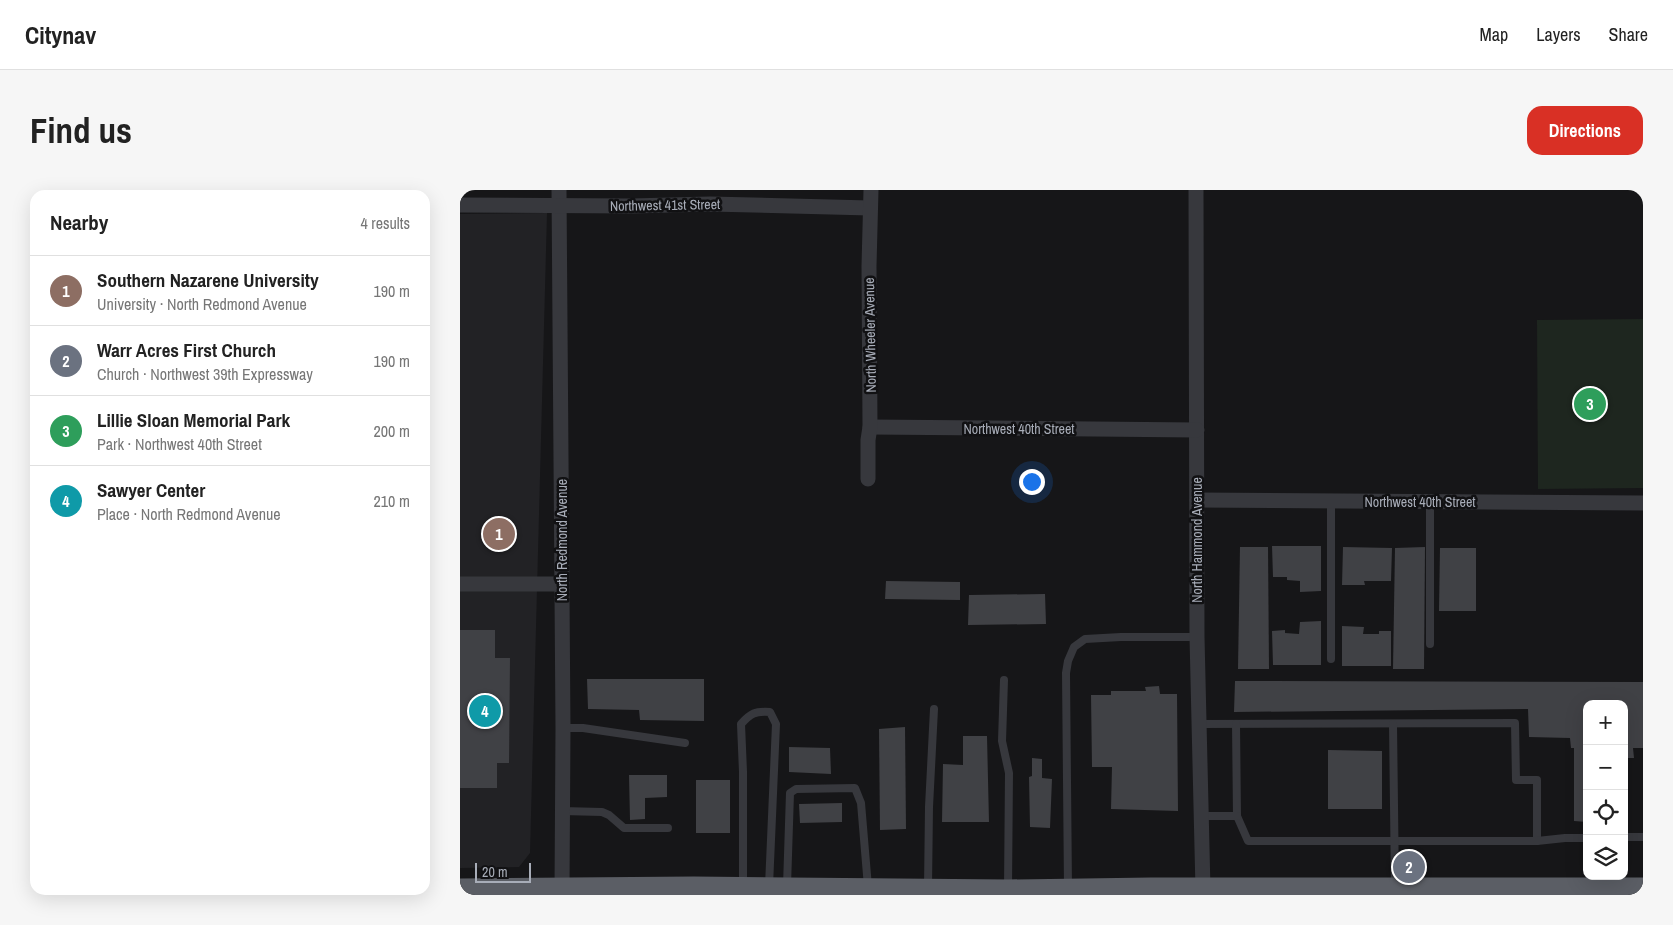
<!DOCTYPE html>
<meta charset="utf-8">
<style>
body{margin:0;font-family:"Archivo Narrow",sans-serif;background:#f6f6f6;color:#222}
.controls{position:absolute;right:15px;bottom:15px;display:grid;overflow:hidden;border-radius:10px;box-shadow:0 5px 20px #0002}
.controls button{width:45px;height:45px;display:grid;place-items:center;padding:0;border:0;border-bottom:1px solid #e0e0e0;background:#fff;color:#222;font:25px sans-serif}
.scale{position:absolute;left:15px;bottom:12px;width:56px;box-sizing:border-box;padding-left:5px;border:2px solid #a8adb8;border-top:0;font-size:14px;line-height:18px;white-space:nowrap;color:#a8adb8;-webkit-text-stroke:4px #111113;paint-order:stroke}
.you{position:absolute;left:571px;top:291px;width:18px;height:18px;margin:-12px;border:4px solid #fff;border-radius:50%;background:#1a73e8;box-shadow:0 0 0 8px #1a73e833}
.badge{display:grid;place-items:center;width:32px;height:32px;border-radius:50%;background:#d93025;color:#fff;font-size:16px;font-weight:700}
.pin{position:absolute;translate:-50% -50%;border:2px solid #fff;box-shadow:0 1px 5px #0006}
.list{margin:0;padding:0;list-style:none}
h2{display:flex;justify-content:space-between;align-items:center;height:65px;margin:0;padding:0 20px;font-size:21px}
h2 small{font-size:16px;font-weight:400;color:#767676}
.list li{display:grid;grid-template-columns:32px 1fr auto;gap:15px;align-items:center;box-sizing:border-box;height:70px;padding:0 20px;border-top:1px solid #e0e0e0}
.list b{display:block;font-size:19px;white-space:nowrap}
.list p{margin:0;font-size:16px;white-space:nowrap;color:#767676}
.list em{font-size:16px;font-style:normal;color:#767676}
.icon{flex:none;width:28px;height:28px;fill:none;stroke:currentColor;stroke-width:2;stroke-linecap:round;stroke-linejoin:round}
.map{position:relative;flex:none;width:1183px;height:705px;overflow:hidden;border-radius:15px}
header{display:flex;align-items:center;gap:30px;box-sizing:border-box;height:70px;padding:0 25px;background:#fff;border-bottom:1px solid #e0e0e0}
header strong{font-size:24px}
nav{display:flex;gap:28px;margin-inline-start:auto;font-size:18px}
.intro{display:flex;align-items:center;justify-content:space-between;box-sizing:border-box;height:120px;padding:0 30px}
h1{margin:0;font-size:35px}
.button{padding:12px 22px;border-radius:15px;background:#d93025;color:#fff;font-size:18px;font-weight:700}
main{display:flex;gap:30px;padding:0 30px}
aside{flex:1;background:#fff;border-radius:15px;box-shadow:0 5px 20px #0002}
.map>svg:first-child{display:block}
.built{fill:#222225}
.green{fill:#1e261f}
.building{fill:#404145}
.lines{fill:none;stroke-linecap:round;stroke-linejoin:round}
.service{stroke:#37383d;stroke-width:8}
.minor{stroke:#37383d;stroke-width:15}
.trunk{stroke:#5b5e65;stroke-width:25}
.labels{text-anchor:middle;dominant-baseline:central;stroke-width:5;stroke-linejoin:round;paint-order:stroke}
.street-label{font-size:14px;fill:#a8adb8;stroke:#111113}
</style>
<header>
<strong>Citynav</strong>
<nav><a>Map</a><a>Layers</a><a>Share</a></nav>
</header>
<div class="intro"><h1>Find us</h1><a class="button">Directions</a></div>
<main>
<aside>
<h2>Nearby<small>4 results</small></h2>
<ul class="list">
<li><span class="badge" style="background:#8d6e63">1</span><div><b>Southern Nazarene University</b><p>University · North Redmond Avenue</p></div><em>190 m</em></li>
<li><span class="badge" style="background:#6b7280">2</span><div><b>Warr Acres First Church</b><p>Church · Northwest 39th Expressway</p></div><em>190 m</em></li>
<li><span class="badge" style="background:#2e9e5b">3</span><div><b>Lillie Sloan Memorial Park</b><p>Park · Northwest 40th Street</p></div><em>200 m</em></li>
<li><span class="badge" style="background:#0f9aa8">4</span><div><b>Sawyer Center</b><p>Place · North Redmond Avenue</p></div><em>210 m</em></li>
</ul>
</aside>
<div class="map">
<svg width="1183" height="705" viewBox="0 0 1183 705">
<rect width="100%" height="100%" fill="#161618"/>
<polygon class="built" points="87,23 70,663 59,677 0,678 0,24"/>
<polygon class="green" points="1183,129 1183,298 1078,299 1077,130"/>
<g class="building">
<polygon points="812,356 861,356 861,401 840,402 840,391 827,390 827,387 813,387"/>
<polygon points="780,357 808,357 809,479 778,479"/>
<polygon points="883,357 932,358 931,391 904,391 905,395 882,395"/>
<polygon points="965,357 964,479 933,479 935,358"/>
<polygon points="980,358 1016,358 1016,421 979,421"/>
<polygon points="426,391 500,392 500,410 425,409"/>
<polygon points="585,404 586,434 508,435 509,405"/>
<polygon points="861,431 861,475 813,475 812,441 825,440 825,443 839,444 840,432"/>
<polygon points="882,436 904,437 903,444 919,444 919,441 931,441 931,476 882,476"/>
<polygon points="0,440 35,440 35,468 50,468 49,573 37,573 37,598 0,598"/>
<polygon points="127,489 244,489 244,531 180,530 179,520 128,519"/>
<polygon points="775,491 1183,492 1183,558 1173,558 1174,568 1164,568 1164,514 1127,514 1127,632 1114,631 1114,558 1111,558 1110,548 1069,547 1068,519 774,522"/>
<polygon points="699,496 700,504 717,504 718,621 651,619 652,577 632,577 631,505 651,505 651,501 686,501 685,497"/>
<polygon points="445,537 446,639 420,640 419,539"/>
<polygon points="503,546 527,546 529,632 482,632 483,574 503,575"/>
<polygon points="329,557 370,558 371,584 329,582"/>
<polygon points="868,560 922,561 922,619 868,619"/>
<polygon points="572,568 582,569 582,588 592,589 590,638 570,637 569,587 572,586"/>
<polygon points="169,585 207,585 207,607 185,608 185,629 170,630"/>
<rect x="236" y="590" width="34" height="53"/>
<polygon points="382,613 382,632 340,633 339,614"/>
</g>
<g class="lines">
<g class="service">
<polyline points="871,311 871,469"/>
<polyline points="970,312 970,454"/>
<polyline points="544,490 542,551 549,583 548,698"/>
<polyline points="740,534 1055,533 1056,590 1077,590 1077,651"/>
<polyline points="776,534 777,626 788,651 1077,651 1105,648 1127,648"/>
<polyline points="933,534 935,697"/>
<polyline points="103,538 123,538 225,553"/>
<polyline points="102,621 142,622 149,625 164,638 208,638"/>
<polyline points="742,626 777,626"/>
<polyline points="1164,647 1183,647"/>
<path d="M283,696V582L281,534C291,523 295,521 310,522L316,534L309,696"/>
<polyline points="327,696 330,603 336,599 395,598 401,613 408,697"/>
<polyline points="468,697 469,617 474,519"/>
<polyline points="608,698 606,483 608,471 614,457 625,449 661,447 737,447"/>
</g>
<g class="minor">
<polyline points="99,0 103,538 102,700"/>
<polyline points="736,0 737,447 743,700"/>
<polyline points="0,15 171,16 250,14 410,18"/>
<polyline points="410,237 737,240"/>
<polyline points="408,289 408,250 410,237 409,76 411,0"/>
<polyline points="737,310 1183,313"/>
<polyline points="0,394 102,394"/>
</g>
<polyline class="trunk" points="0,701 234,699 548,702 691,700 1183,700"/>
</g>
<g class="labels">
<g class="street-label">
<text transform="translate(205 15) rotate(-1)">Northwest 41st Street</text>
<text transform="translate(410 145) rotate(-91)">North Wheeler Avenue</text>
<text x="559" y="239">Northwest 40th Street</text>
<text x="960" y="312">Northwest 40th Street</text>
<text transform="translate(102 350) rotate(-90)">North Redmond Avenue</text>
<text transform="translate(737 350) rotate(-90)">North Hammond Avenue</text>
</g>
</g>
</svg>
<div class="controls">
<button>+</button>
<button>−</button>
<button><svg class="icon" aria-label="locate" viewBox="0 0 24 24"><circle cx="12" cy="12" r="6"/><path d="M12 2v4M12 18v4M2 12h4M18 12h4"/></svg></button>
<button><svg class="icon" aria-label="layers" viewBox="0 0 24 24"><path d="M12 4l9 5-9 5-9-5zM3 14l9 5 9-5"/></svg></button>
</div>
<div class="scale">20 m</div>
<div class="you"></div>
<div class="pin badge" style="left:39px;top:344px;background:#8d6e63">1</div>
<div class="pin badge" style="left:949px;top:677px;background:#6b7280">2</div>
<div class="pin badge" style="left:1130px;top:214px;background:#2e9e5b">3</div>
<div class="pin badge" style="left:25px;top:521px;background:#0f9aa8">4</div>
</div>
</main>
